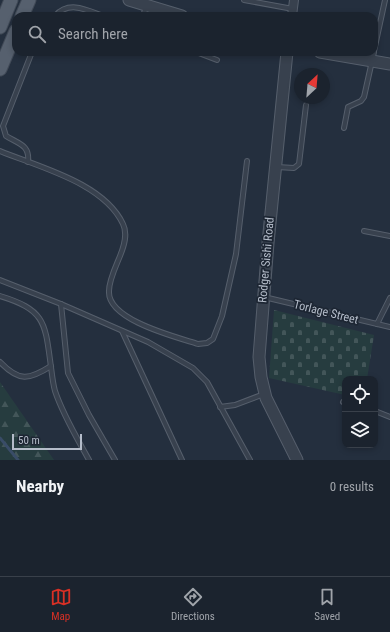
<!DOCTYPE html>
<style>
body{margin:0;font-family:"Roboto Condensed",sans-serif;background:#242b36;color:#f1f3f6}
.controls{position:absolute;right:12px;bottom:12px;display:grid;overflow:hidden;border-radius:8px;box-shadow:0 2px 6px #0003}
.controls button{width:36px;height:36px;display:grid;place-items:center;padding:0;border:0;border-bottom:1px solid #39404a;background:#1b232e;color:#f1f3f6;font:20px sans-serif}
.compass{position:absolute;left:294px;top:68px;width:36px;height:36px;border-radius:50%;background:#1b232e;box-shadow:0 2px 6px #0003;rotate:26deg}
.scale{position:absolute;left:12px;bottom:10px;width:70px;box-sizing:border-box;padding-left:4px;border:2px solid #b4bcc9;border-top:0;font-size:11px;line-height:14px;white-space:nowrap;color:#b4bcc9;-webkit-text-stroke:3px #1d2633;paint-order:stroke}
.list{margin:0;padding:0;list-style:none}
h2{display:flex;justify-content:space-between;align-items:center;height:52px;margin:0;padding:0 16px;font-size:17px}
h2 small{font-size:13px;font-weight:400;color:#a0a4aa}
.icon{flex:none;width:22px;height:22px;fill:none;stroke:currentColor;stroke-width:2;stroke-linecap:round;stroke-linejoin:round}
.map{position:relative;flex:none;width:390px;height:460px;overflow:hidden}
.search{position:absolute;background:#1b232e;box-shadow:0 2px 6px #0003;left:12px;right:12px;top:12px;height:44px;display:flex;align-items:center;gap:10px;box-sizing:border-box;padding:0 14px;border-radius:12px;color:#a0a4aa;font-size:15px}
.sheet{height:116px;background:#1b232e}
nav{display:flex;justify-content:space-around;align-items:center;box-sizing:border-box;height:56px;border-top:1px solid #39404a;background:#1b232e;font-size:11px;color:#a0a4aa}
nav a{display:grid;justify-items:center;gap:2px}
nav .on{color:#d93025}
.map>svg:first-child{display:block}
.forest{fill:url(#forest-firs)}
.cemetery{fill:url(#cemetery-stones)}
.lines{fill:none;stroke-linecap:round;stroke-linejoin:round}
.stream{stroke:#394c67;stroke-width:3}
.service-casing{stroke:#565f6c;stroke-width:6}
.minor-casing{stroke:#565f6c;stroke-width:10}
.tertiary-casing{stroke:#565f6c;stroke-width:13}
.primary-casing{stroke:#414a57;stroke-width:15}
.service{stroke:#38414e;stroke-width:4}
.minor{stroke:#38414e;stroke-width:8}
.tertiary{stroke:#38414e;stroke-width:11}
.primary{stroke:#56606e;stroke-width:13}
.labels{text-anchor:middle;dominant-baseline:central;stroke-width:3.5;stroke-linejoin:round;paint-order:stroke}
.street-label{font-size:12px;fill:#b4bcc9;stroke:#1d2633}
</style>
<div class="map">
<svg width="390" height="460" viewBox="0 0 390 460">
<defs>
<pattern id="forest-firs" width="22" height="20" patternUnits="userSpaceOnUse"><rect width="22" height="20" fill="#263c3f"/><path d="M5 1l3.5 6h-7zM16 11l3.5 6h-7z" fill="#435659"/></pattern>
<pattern id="cemetery-stones" width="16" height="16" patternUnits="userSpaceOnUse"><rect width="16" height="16" fill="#263c3f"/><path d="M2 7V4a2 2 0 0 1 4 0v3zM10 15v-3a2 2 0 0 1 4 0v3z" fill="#435659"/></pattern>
</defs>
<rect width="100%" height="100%" fill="#242f3e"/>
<polygon class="forest" points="0,382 54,460 0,460"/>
<polygon class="cemetery" points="274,310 374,335 367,379 345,379 345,395 269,378"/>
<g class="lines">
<polyline class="stream" points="0,438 18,460"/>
<defs>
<g id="service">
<polyline points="244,0 293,9"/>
<path d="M55,16C69,0 87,10 103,16"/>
<polyline points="143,16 146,7"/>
<polyline points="374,51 385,0"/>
<polyline points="196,52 217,60"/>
<polyline points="344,128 348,107 361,101 364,97 374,52"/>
<path d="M0,151C39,167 104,183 123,224C128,234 124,246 120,256C116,266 109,280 109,291C107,320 176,337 198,344L207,343L213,339L222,316L236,254L247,161"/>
<path d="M28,162C30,145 19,144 6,136L3,126L32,52"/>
<polyline points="277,167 294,168 299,164 306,105"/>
<polyline points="364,231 390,236"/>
<polyline points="0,280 61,304 148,342 193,368 207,382 250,460"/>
<path d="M0,296C46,310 45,323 51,367C52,375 53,384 55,391C63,415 77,438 89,460"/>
<polyline points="264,297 390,327"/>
<polyline points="61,304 68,373 89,415 115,460"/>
<polyline points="377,324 390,298"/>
<polyline points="122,331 182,460"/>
<path d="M0,362C19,382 29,380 51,366"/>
<polyline points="343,402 345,403"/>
<polyline points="220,407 235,405 264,394"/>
<polyline points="375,411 390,417"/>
</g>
<polyline id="minor" points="292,16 294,0"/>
<g id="tertiary">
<polyline points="129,0 182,16"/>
<polyline points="287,52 268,243 259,357 261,377 266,398 297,460"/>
<polyline points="320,52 390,64"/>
</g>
<g id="primary">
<polyline points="22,16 29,0"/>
<polyline points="0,27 11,0"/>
<polyline points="0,69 16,31"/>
</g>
</defs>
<use href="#service" class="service-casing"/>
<use href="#minor" class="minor-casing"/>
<use href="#tertiary" class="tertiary-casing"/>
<use href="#primary" class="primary-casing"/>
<use href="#service" class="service"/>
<use href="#minor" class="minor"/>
<use href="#tertiary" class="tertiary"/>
<use href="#primary" class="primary"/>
</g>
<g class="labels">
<g class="street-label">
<text transform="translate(266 260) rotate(-85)">Rodger Sishi Road</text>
<text transform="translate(326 312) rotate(14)">Torlage Street</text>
</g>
</g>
</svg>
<div class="controls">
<button><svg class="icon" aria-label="locate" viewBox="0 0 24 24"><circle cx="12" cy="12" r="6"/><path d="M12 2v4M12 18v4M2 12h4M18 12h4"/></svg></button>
<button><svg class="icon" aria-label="layers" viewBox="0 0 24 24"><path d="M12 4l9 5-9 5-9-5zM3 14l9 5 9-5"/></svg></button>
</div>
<svg class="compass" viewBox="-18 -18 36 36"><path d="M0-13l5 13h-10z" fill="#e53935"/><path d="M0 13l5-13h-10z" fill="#a0a4aa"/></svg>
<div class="scale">50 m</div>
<div class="search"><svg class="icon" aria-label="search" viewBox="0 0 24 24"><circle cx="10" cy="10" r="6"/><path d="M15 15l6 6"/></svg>Search here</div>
</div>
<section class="sheet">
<h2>Nearby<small>0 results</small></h2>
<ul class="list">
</ul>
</section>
<nav>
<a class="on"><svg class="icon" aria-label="map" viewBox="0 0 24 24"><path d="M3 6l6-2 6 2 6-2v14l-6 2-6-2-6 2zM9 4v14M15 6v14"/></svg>Map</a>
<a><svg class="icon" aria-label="directions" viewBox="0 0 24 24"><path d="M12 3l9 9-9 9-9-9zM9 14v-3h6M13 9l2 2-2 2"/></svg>Directions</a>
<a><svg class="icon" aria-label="saved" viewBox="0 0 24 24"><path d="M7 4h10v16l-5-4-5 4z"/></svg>Saved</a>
</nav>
